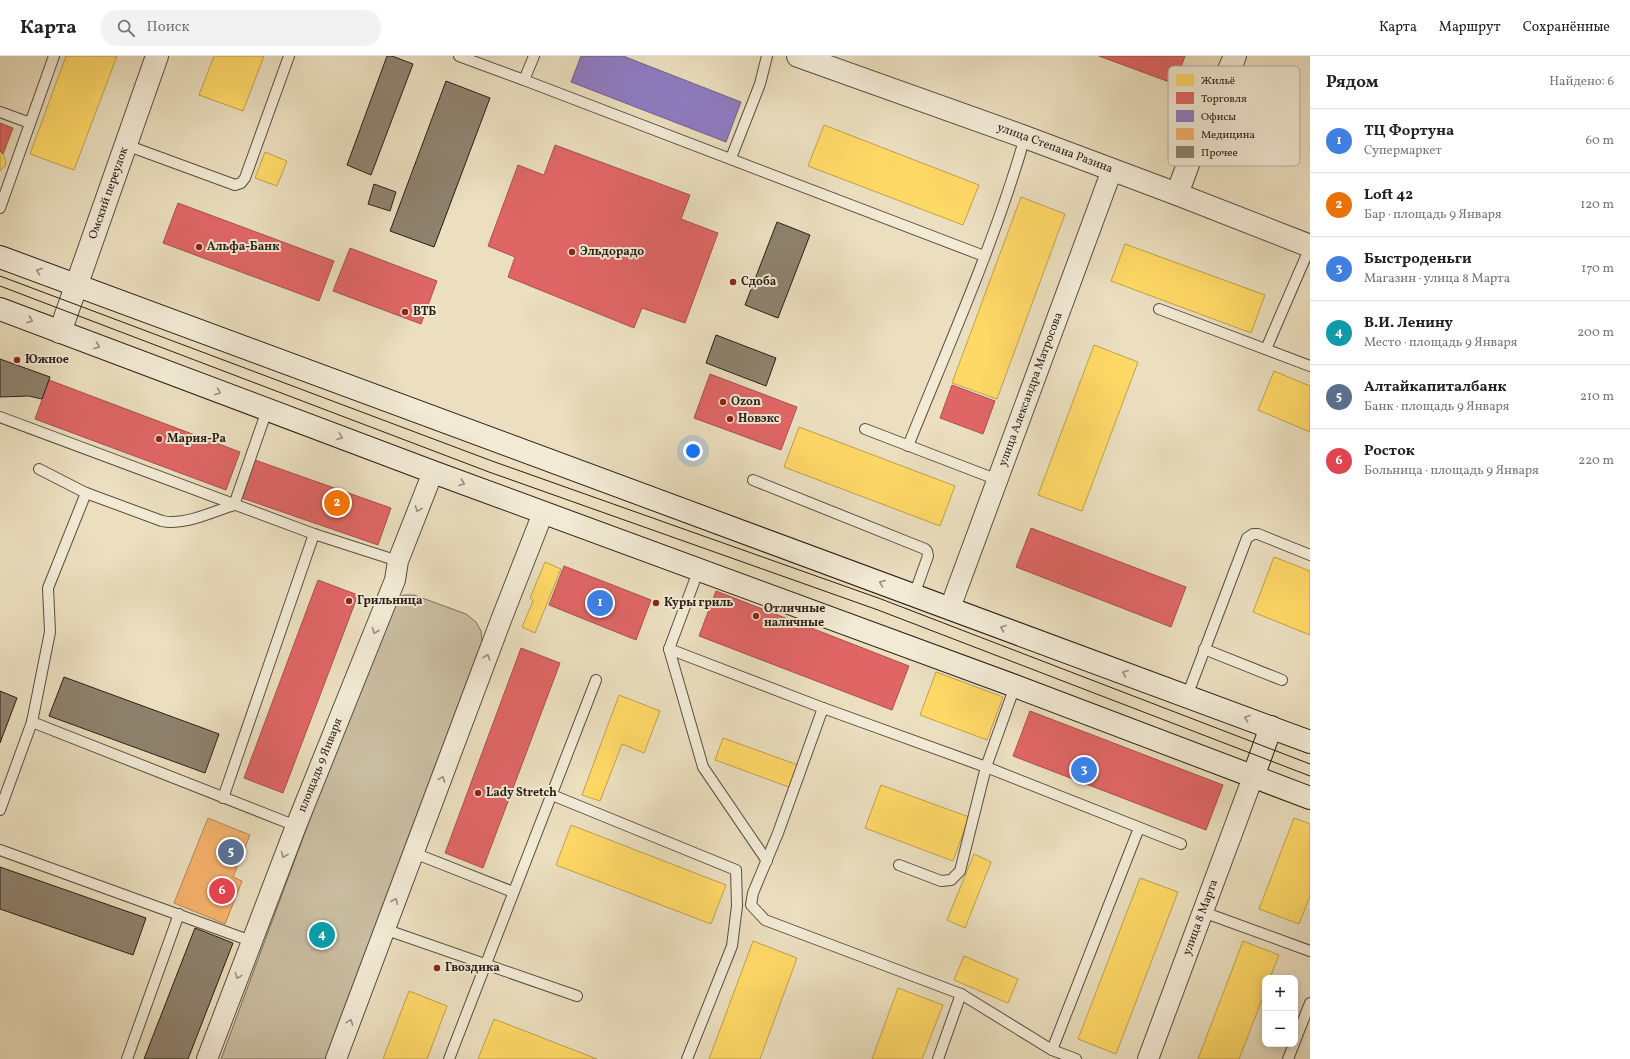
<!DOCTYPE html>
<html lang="ru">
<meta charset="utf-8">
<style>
body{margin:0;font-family:Vollkorn,serif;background:#f2f2f2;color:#222}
.controls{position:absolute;right:12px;bottom:12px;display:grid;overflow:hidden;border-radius:8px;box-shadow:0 2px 10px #0003}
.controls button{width:36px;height:36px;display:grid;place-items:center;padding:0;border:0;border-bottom:1px solid #e0e0e0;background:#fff;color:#222;font:20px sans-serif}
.you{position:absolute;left:693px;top:395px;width:14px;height:14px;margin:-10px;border:3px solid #fff;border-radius:50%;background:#1a73e8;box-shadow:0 0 0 6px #1a73e833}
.badge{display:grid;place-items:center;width:26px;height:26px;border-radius:50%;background:#8f2418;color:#fff;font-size:13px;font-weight:700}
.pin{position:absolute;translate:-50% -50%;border:2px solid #fff;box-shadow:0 1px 4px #0006}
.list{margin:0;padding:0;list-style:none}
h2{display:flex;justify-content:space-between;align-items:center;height:52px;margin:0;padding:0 16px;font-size:17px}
h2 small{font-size:13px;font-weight:400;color:#767676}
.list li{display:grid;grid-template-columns:26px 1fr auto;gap:12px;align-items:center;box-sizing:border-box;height:64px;padding:0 16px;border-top:1px solid #e0e0e0}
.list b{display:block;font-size:15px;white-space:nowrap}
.list p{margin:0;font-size:13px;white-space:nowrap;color:#767676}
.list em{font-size:13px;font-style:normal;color:#767676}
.icon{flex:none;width:22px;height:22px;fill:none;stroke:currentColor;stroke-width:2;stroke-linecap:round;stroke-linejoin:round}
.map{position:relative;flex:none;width:1310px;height:1003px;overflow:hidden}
header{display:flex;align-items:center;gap:24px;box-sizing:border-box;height:56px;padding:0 20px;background:#fff;border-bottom:1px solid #e0e0e0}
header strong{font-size:19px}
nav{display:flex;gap:22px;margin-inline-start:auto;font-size:14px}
.search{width:280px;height:36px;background:#f2f2f2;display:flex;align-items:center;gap:10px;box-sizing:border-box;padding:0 14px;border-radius:16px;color:#767676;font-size:15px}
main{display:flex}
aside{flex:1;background:#fff}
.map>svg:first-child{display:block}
.green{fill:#cabea2;stroke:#7a6e5c}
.homes{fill:#ffd966;stroke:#bfa14e}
.shops{fill:#e06666;stroke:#a9504e}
.offices{fill:#8e7cc3;stroke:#70608f}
.health{fill:#f6b26b;stroke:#b88552}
.building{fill:#8e826e;stroke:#291d16}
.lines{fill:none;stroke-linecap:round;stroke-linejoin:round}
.service-casing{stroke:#5a4e40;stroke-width:12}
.minor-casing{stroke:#5a4e40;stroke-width:22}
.tertiary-casing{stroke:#5a4e40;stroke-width:24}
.secondary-casing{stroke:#291d16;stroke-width:24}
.service{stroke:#f2ead5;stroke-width:10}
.minor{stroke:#f2ead5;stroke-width:20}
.tertiary{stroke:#f2ead5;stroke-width:22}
.secondary{stroke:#f2ead5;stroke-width:22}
.tram{stroke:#291d16;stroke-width:1}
.oneway{stroke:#988e7f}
.poi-dot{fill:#8f2418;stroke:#f2ead5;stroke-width:1.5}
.labels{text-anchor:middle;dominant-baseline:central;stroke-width:4;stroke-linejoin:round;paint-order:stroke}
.street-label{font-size:12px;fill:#291d16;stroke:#f2ead5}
.poi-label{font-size:12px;font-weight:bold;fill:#291d16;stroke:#f2ead5;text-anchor:start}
.key{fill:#f2ead5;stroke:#b6ac9c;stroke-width:1}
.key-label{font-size:11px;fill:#291d16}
</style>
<header>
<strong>Карта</strong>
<div class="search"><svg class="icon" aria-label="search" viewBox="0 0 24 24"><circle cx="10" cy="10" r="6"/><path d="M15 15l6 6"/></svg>Поиск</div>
<nav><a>Карта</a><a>Маршрут</a><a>Сохранённые</a></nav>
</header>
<main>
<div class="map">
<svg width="1310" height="1003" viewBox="0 0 1310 1003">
<rect width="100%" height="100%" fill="#ebdfbf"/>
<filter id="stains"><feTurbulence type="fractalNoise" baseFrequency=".005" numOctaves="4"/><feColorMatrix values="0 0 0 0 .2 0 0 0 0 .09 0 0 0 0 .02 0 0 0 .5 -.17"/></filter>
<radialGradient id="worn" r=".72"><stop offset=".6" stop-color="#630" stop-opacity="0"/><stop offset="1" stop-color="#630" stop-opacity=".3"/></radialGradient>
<polygon class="green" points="404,539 414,539 466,558 476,566 481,575 482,585 325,1003 221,1003 389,550 395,543"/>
<g class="homes">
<polygon points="66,0 117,0 74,114 30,98"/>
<polygon points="214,0 264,0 243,55 199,39"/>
<polygon points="824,69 979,129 963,169 808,110"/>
<polygon points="0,95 3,98 6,106 5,110 0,115"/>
<polygon points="265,96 287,105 277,130 255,122"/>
<polygon points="1021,141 1065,158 997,343 952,327"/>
<polygon points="1125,188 1265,239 1251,277 1111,225"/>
<polygon points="1094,289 1138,306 1082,455 1038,439"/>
<polygon points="1274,315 1310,330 1310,376 1258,354"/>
<polygon points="799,371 955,430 940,470 784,411"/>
<polygon points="1274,501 1310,515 1310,579 1253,556"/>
<polygon points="545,506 561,513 535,577 522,571 533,545 530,542"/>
<polygon points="936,616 1003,641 987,684 920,659"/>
<polygon points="619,639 660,655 644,697 622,688 600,745 582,739"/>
<polygon points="723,682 798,709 789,731 715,704"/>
<polygon points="881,729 969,761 953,805 865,772"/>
<polygon points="1294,762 1310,768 1310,840 1299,868 1259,853"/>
<polygon points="571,769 726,829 711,868 556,809"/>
<polygon points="974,798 991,806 965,872 947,864"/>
<polygon points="1140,822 1178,836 1116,998 1078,983"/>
<polygon points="753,885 797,902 760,1003 709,1003"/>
<polygon points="1243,885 1279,899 1270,922 1265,922 1265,936 1239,1003 1198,1003"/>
<polygon points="964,900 1018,923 1008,947 954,924"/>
<polygon points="898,932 943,949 922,1003 872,1003"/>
<polygon points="409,935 447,950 427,1003 383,1003"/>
<polygon points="494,963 597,1003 478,1003"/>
</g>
<g class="shops">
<polygon points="1099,0 1185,0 1175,28"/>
<polygon points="0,67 13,72 3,98 0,95"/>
<polygon points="555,89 690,139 681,163 718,177 685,267 642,252 634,272 508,221 515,201 488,190 518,109 544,119"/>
<polygon points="178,147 334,205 319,245 163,187"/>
<polygon points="350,192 437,225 421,268 333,235"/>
<polygon points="710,318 797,351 781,394 694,362"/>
<polygon points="49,324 240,396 226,434 35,363"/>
<polygon points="952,329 995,345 983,378 940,362"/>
<polygon points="255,404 391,452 378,489 242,442"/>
<polygon points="1031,472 1186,531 1171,571 1016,511"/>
<polygon points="564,510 651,544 636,584 549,549"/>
<polygon points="318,524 358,539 283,737 244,722"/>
<polygon points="716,535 909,610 892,654 699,580"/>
<polygon points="521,592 560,607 483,812 445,797"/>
<polygon points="1030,655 1223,729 1206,774 1013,700"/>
</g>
<polygon class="offices" points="581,0 623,0 741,46 726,86 571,26"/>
<polygon class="health" points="208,762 250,779 233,821 242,825 225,868 174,847"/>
<g class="building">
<polygon points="387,0 392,0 413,8 371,119 347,109"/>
<polygon points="446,25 490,42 434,191 390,175"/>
<polygon points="374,128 396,136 390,155 368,148"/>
<polygon points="777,166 810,179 778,262 745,249"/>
<polygon points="716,279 776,302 766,330 706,307"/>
<polygon points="0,303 50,321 42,343 29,340 0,341"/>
<polygon points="64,621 219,678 205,717 49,660"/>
<polygon points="0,635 17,642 0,687"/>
<polygon points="0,811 146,862 133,899 0,853"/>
<polygon points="195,872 233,887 188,1003 144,1003"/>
</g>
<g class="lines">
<defs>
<g id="service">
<polyline points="459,0 524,24 534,0"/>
<polyline points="524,24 984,200"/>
<polyline points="0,56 30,67"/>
<polyline points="126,89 235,129 241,127 245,122 289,0"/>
<polyline points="731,102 760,28 767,0"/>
<polyline points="0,152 54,0"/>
<polyline points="1159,253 1310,310"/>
<polyline points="1266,293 1310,191"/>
<polyline points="0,361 314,478 398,505"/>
<polyline points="865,373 998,424"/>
<path d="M908,390C949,288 995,186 1025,81"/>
<polyline points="753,424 925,493 927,495 928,500 914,539"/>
<path d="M86,437L162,465C184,470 212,456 234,449L267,354"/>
<polyline points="699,513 669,593 823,652 986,711 1181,788"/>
<polyline points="669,593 703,711 767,805"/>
<polyline points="1204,593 1282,624"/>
<polyline points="1187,640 1247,482 1253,478 1258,478 1310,499"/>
<polyline points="823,652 778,777 753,837 751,849 765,864 961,938 938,1003"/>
<polyline points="32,666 296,770"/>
<polyline points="552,739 736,814 737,850 732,890 687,1003"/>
<polyline points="223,742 314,478"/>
<polyline points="0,754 32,666 50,576 48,532 86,437 39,413"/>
<polyline points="0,794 251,885"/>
<polyline points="414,797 513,836"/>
<polyline points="899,809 941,825 951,824 960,815 986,711 1015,630"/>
<polyline points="1203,856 1310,895"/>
<polyline points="384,873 577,940"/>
<polyline points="961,938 1052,994 1076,1003"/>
<polyline points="1295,985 1310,947"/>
<polyline points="1052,994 1139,772"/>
<polyline points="127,1003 179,858"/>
<polyline points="449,1003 596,624"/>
<polyline points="1288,1003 1294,988"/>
</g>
<g id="minor">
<path id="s1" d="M950,552L1112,114"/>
<path id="s2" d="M207,1003L296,770L395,524L398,505L433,416"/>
<polyline points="336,1003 501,564 543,457"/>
<path id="s3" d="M1148,1003L1253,721"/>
</g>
<g id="tertiary">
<path id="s4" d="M798,0L1025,81L1177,138L1310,190"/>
<polyline points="1177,138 1190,103 1235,0"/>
<path id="s5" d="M60,276L157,0"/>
</g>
<g id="secondary">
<polyline points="0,201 1310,686"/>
<polyline points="0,253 433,416 1015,630 1310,742"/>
<polyline points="1253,721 1271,671"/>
</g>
</defs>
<use href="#service" class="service-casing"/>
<use href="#minor" class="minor-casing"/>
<use href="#tertiary" class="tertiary-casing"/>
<use href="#secondary" class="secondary-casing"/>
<use href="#service" class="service"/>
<use href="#minor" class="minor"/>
<use href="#tertiary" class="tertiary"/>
<use href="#secondary" class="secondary"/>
<g class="tram">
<polyline points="0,220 492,405 881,543 1310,708"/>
<polyline points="0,230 489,416 878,554 1310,720"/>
</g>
</g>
<defs><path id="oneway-chevron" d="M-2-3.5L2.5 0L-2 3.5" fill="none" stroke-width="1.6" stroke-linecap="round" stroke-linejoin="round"/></defs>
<g class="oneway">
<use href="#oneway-chevron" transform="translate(39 215) rotate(-160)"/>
<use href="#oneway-chevron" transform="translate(30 264) rotate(21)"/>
<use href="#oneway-chevron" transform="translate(97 290) rotate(21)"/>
<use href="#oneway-chevron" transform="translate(218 336) rotate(21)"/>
<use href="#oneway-chevron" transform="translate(340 381) rotate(20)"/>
<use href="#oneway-chevron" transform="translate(462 427) rotate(20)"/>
<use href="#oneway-chevron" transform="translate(418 453) rotate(111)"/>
<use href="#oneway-chevron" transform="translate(882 527) rotate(-159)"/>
<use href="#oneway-chevron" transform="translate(1003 572) rotate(-160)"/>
<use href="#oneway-chevron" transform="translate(375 575) rotate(112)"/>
<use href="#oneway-chevron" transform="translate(487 601) rotate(-70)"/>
<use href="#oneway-chevron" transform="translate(1125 617) rotate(-160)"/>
<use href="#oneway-chevron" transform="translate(1247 662) rotate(-160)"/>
<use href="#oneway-chevron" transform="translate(442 723) rotate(-70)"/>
<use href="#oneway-chevron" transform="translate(284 799) rotate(111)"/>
<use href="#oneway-chevron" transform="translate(395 845) rotate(-68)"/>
<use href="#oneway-chevron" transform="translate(238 920) rotate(111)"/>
<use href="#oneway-chevron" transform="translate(350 966) rotate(-70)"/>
</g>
<g class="poi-dot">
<circle cx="199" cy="191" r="4"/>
<circle cx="572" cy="196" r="4"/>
<circle cx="733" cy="226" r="4"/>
<circle cx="405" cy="256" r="4"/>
<circle cx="17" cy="304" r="4"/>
<circle cx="723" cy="346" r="4"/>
<circle cx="730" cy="363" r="4"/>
<circle cx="159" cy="383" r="4"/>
<circle cx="349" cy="545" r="4"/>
<circle cx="656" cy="547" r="4"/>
<circle cx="756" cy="560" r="4"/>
<circle cx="478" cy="737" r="4"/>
<circle cx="437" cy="912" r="4"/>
</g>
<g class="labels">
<g class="street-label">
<text stroke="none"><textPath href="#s4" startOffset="273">улица Степана Разина</textPath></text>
<text stroke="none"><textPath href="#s5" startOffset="147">Омский переулок</textPath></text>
<text stroke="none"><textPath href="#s1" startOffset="233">улица Александра Матросова</textPath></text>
<text stroke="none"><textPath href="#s2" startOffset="315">площадь 9 Января</textPath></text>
<text stroke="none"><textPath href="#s3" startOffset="151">улица 8 Марта</textPath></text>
</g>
<g class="poi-label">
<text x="207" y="191">Альфа-Банк</text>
<text x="580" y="196">Эльдорадо</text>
<text x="741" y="226">Сдоба</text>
<text x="413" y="256">ВТБ</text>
<text x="25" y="304">Южное</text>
<text x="731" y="346">Ozon</text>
<text x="738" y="363">Новэкс</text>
<text x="167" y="383">Мария-Ра</text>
<text x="357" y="545">Грильница</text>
<text x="664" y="547">Куры гриль</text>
<text x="764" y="553">Отличные<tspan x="764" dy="14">наличные</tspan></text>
<text x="486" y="737">Lady Stretch</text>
<text x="445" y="912">Гвоздика</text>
</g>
</g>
<rect x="1168" y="10" width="132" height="100" rx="6" class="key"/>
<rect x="1176" y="18" width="18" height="12" fill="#ffd966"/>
<rect x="1176" y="36" width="18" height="12" fill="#e06666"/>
<rect x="1176" y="54" width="18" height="12" fill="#8e7cc3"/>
<rect x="1176" y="72" width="18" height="12" fill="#f6b26b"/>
<rect x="1176" y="90" width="18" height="12" fill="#8e826e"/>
<g class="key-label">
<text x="1201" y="28">Жильё</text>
<text x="1201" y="46">Торговля</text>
<text x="1201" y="64">Офисы</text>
<text x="1201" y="82">Медицина</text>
<text x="1201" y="100">Прочее</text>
</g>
<rect width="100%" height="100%" filter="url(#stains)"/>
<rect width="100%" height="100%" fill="url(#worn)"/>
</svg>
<div class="controls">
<button>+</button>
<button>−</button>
</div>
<div class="you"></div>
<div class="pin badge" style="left:600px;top:547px;background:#3f7fe0">1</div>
<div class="pin badge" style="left:337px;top:447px;background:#e8710a">2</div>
<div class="pin badge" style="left:1084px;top:714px;background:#3f7fe0">3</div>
<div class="pin badge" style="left:322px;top:879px;background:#0f9aa8">4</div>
<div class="pin badge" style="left:231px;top:796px;background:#5c6f8a">5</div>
<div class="pin badge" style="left:222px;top:835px;background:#e0444e">6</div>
</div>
<aside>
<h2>Рядом<small>Найдено: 6</small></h2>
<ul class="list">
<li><span class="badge" style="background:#3f7fe0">1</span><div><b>ТЦ Фортуна</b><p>Супермаркет</p></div><em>60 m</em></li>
<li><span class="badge" style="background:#e8710a">2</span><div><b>Loft 42</b><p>Бар · площадь 9 Января</p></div><em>120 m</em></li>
<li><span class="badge" style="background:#3f7fe0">3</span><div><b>Быстроденьги</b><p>Магазин · улица 8 Марта</p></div><em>170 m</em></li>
<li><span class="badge" style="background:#0f9aa8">4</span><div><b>В.И. Ленину</b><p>Место · площадь 9 Января</p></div><em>200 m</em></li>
<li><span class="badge" style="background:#5c6f8a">5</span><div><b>Алтайкапиталбанк</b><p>Банк · площадь 9 Января</p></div><em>210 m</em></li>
<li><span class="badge" style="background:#e0444e">6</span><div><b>Росток</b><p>Больница · площадь 9 Января</p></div><em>220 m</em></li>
</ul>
</aside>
</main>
